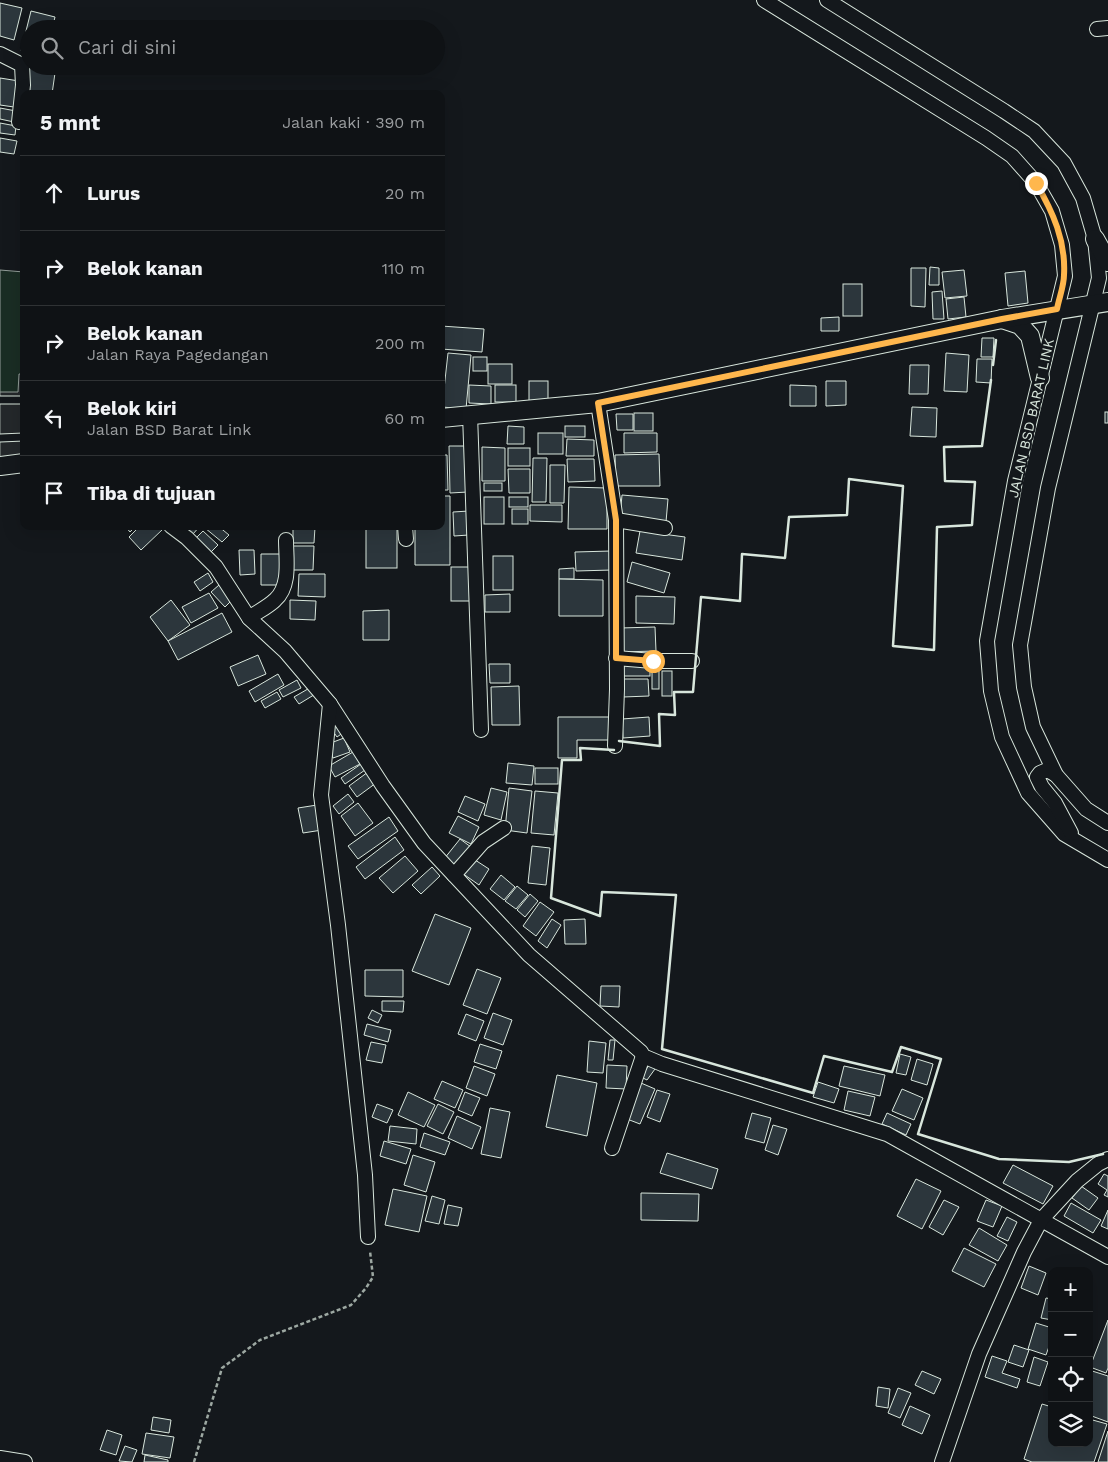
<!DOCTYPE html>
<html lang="id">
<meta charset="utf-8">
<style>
body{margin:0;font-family:"Work Sans",sans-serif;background:#181b1e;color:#f1f3f6}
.controls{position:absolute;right:15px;bottom:15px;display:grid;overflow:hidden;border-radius:10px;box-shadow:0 5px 20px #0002}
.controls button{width:45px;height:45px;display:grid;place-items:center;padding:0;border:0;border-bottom:1px solid #2f3234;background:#0f1215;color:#f1f3f6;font:25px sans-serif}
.stop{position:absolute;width:15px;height:15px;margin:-11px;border:4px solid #ffb74d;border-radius:50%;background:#fff}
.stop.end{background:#ffb74d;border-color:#fff;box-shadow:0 1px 5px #0008}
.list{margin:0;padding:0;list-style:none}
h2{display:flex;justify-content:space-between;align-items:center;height:65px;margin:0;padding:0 20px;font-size:21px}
h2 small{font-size:16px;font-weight:400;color:#9b9ea0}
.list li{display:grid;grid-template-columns:32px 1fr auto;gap:15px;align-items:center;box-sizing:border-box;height:75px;padding:0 20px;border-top:1px solid #2f3234}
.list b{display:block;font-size:19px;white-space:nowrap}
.list p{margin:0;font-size:16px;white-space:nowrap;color:#9b9ea0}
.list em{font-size:16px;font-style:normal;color:#9b9ea0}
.icon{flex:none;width:28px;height:28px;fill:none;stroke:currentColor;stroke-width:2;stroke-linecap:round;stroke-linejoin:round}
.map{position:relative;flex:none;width:1108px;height:1462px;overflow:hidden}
.search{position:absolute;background:#0f1215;box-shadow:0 5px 20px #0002;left:20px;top:20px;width:425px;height:55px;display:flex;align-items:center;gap:12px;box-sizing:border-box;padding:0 18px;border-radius:28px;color:#9b9ea0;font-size:19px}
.panel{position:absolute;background:#0f1215;box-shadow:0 5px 20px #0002;left:20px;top:90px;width:425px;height:440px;border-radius:10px}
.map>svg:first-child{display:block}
.green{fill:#1a2d24;stroke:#939e99}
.parking{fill:#24282b;stroke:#939e99}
.building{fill:#2c363c;stroke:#d8e6dc}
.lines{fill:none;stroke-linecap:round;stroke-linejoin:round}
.service-casing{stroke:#d8e6dc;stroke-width:9}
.minor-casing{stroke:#d8e6dc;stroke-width:16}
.tertiary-casing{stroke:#d8e6dc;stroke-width:20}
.path{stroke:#9da8a2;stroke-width:2.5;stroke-dasharray:4 2.5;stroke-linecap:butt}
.service{stroke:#14181c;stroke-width:7}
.minor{stroke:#14181c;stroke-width:14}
.tertiary{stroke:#14181c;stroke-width:18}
.wall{stroke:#d8e6dc;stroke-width:2.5}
.route{stroke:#ffb74d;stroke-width:6}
.labels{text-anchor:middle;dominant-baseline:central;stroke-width:4;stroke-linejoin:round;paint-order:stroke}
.street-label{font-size:14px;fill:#d8e6dc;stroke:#14181c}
</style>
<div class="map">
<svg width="1108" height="1462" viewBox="0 0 1108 1462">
<rect width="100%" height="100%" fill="#14181c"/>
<polygon class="green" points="0,270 24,272 24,458 0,461"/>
<polygon class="parking" points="19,374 24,374 24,458 0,461 0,392 18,392"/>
<g class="building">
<polygon points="0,3 22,8 14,40 0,36"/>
<polygon points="31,11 55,17 52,29 29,29 29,52 21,51"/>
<polygon points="30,66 56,66 52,94 25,94"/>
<polygon points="0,78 19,81 14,107 0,105"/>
<polygon points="0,108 16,111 14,122 0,119"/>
<polygon points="0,123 16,126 15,135 0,133"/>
<polygon points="0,138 17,141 14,154 0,152"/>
<polygon points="930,267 939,268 939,285 929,285"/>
<polygon points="911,268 926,268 925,307 911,306"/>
<polygon points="964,270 967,296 945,298 942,272"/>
<polygon points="1025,271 1028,303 1008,306 1005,273"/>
<rect x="843" y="284" width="19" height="32"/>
<polygon points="942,291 944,319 933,319 932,292"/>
<polygon points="964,297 966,317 948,319 946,299"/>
<polygon points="839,317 839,331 821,331 821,318"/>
<polygon points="441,326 484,329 482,352 441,349"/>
<polygon points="982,338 994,338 993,357 981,357"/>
<polygon points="448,353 471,355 466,409 442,407"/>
<polygon points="946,353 969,355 967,392 944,391"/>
<rect x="473" y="357" width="14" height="14"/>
<polygon points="977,359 992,359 991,383 976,382"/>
<rect x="488" y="364" width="24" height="20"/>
<polygon points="910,365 929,365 928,394 909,394"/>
<rect x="529" y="381" width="19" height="24"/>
<polygon points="826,381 846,381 846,405 826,406"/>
<polygon points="469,385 491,386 491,404 469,403"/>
<rect x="495" y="385" width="21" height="17"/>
<polygon points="790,385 816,386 816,406 790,406"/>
<polygon points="912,407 937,408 936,437 910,436"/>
<rect x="1105" y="412" width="3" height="11"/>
<rect x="634" y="413" width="19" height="18"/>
<polygon points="616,414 633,414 633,430 617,430"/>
<polygon points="508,426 524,427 524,444 507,444"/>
<rect x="565" y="426" width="20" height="11"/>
<rect x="538" y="433" width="25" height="21"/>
<polygon points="624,433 657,433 657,452 624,453"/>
<polygon points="567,439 594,440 594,456 566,456"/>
<polygon points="449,446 468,446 468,492 450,493"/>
<polygon points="482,447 505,448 505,481 482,481"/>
<rect x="508" y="448" width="22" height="18"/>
<polygon points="659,454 660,486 616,486 615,455"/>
<polygon points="441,455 447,455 448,490 441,490"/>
<polygon points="533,458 547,458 546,502 532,502"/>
<polygon points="567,459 594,459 595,481 568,482"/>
<polygon points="550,465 565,465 564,503 550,503"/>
<polygon points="508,469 530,469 530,493 509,493"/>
<rect x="484" y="483" width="18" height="8"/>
<polygon points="569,487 607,488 607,529 568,529"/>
<polygon points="622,495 668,499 666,522 620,517"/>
<polygon points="441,496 450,496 450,565 415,565 415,526 441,526"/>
<rect x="484" y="497" width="20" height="27"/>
<rect x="509" y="497" width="19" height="10"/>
<polygon points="530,505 562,505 562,522 530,521"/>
<rect x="512" y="509" width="16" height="15"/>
<polygon points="469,511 469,535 454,536 453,512"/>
<polygon points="125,526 136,526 130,532"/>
<polygon points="140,526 160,526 163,529 141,550 129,537"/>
<polygon points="184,526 200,526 193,534"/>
<polygon points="207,526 218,526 229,535 222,542 205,528"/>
<rect x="366" y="526" width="31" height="42"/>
<polygon points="293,527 315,527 314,543 293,543"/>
<polygon points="203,531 218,545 211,552 196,538"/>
<polygon points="640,531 685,537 682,560 636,553"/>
<polygon points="288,546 314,546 313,570 288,570"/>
<polygon points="239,550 254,550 255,574 240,575"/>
<polygon points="611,551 612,570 576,571 575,552"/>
<polygon points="261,554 283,554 282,585 261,585"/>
<rect x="493" y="556" width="20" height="34"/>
<polygon points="632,562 670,573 664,593 627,582"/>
<rect x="451" y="567" width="21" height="34"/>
<polygon points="574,568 574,579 559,579 559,569"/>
<polygon points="208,573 213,582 200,591 194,582"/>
<polygon points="299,574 325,574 325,597 298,596"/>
<polygon points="559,579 603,580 603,616 559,616"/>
<polygon points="219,585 232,600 225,607 211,592"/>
<polygon points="209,593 218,608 191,623 182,607"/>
<polygon points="510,594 510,612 485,612 485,595"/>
<polygon points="636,596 675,597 674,624 636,623"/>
<polygon points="171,600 190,625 168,641 150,617"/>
<polygon points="290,600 316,601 315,620 290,619"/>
<polygon points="389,610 389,640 363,640 363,611"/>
<polygon points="222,613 232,632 178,660 168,641"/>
<polygon points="655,627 656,651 620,652 620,628"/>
<polygon points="258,655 266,674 238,686 230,667"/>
<rect x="622" y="662" width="28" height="14"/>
<polygon points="489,664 510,664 510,683 490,683"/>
<rect x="652" y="665" width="7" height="24"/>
<rect x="662" y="671" width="10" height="25"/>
<polygon points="278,674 284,685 255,702 249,691"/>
<polygon points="623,679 648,679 649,696 623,697"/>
<polygon points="297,680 301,688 283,697 279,690"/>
<polygon points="313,686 317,693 299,704 294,697"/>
<polygon points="519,686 520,725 492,725 491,687"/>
<polygon points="277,692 281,699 265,708 261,701"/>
<polygon points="558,717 609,717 609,740 577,740 577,758 558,758"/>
<polygon points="649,717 650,736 623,738 622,719"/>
<polygon points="336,719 344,732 337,737 328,724"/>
<polygon points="344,738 350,752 333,758 328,744"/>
<polygon points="353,752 360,764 335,777 329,766"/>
<polygon points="508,763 534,766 532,785 506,783"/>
<polygon points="361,764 365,770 345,784 341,778"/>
<rect x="535" y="768" width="23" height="16"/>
<polygon points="368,772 376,783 357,797 349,786"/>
<polygon points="491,788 507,792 501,820 484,815"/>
<polygon points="509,788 532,791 527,833 505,830"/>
<polygon points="535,791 558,793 554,835 531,833"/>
<polygon points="348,794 354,802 339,814 333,806"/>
<polygon points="465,796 485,804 478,821 458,812"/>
<polygon points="358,803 373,823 355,836 341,816"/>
<polygon points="317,805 322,830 303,833 298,808"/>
<polygon points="458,816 479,827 471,844 449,833"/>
<polygon points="389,817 398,831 358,859 348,846"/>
<polygon points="395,837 404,850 365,879 356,867"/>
<polygon points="460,839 471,847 455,868 444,859"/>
<polygon points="532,846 550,848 546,885 528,883"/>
<polygon points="405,856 418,871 393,893 379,878"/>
<polygon points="472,858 489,869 479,885 462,873"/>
<polygon points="432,867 440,876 421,894 412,885"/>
<polygon points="501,875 515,887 504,900 490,889"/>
<polygon points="517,886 528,895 516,909 505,901"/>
<polygon points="530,894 538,901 525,917 517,910"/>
<polygon points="540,902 554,912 536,936 523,926"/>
<polygon points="435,914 471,928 449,985 412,971"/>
<polygon points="552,919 561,925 547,948 538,941"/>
<polygon points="585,919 586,944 565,944 564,920"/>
<polygon points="477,969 501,978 487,1014 463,1005"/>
<polygon points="365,970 403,970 403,997 365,996"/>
<polygon points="601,986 620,986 619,1007 600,1006"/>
<polygon points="382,1001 404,1001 403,1012 382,1011"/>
<polygon points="372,1010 382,1015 378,1023 368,1018"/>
<polygon points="493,1013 512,1020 503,1045 484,1038"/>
<polygon points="466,1014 484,1021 476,1041 458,1034"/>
<polygon points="367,1024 391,1030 388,1042 364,1035"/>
<polygon points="610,1040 615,1040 613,1060 608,1060"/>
<polygon points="589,1041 606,1043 603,1073 587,1072"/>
<polygon points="371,1042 386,1045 382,1063 366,1060"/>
<polygon points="480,1044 502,1051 496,1069 474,1062"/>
<polygon points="900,1054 911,1057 906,1075 896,1073"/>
<polygon points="917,1059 933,1064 927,1085 911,1080"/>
<polygon points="607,1065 627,1066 626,1089 606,1088"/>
<polygon points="649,1065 655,1069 647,1080 641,1077"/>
<polygon points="474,1066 495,1074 487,1096 466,1088"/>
<polygon points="844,1066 885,1075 880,1096 839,1086"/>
<polygon points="557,1075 597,1083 587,1136 546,1127"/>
<polygon points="442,1081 463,1090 455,1108 434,1099"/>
<polygon points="818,1082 839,1089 834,1103 813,1097"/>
<polygon points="641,1083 655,1089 640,1124 627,1119"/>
<polygon points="902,1089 923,1098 914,1120 892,1111"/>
<polygon points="657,1090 670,1094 660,1122 647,1117"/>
<polygon points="848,1091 875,1097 870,1116 844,1110"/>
<polygon points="408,1092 435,1105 424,1127 398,1115"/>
<polygon points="465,1092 480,1098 472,1116 458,1110"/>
<polygon points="377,1104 393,1110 387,1123 372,1117"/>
<polygon points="438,1104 454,1112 443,1134 427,1126"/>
<polygon points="490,1108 510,1112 501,1158 481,1154"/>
<polygon points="752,1113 771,1118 764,1143 745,1138"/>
<polygon points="887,1113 911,1124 906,1135 882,1124"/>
<polygon points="457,1116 481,1127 472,1149 448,1138"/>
<polygon points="773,1125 787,1129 778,1155 765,1150"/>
<polygon points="390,1126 417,1129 416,1144 388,1141"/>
<polygon points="424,1133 450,1142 445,1155 420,1147"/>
<polygon points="384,1141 411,1149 406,1164 380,1156"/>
<polygon points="667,1153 718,1169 712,1189 660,1173"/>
<polygon points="413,1155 435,1162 426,1192 404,1185"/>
<polygon points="1013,1165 1053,1186 1043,1204 1003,1183"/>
<polygon points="1104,1174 1108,1176 1108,1197 1104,1195 1107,1190 1098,1184"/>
<polygon points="916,1179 941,1191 922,1229 897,1216"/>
<polygon points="1081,1186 1098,1198 1089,1210 1072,1198"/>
<polygon points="393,1189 427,1196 419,1232 385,1225"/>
<polygon points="641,1193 699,1194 698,1221 641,1220"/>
<polygon points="432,1196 445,1200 439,1224 425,1221"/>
<polygon points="944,1200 959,1207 943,1235 929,1227"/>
<polygon points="986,1200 1002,1206 993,1227 977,1221"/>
<polygon points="1071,1203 1101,1220 1093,1233 1064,1216"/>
<polygon points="448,1205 462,1208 458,1226 444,1224"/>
<polygon points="1108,1210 1108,1229 1101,1226"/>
<polygon points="1007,1217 1017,1222 1008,1241 997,1236"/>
<polygon points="979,1228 1007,1245 998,1261 969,1245"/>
<polygon points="964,1248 996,1264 984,1287 952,1271"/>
<polygon points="1029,1266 1046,1273 1038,1295 1021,1288"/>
<polygon points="1046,1298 1052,1299 1052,1320 1041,1318"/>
<polygon points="1108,1320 1108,1368 1106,1373 1090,1367"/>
<polygon points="1036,1323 1052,1328 1052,1338 1046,1355 1028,1349"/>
<polygon points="1014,1345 1029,1350 1023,1367 1008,1362"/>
<polygon points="992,1356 1007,1361 1002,1373 1020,1379 1017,1388 985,1377"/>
<polygon points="1034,1357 1048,1362 1040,1386 1027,1382"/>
<polygon points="1089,1370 1108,1376 1108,1422 1089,1415"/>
<polygon points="922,1371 941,1379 934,1394 915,1385"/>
<polygon points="878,1387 890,1389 888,1408 876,1406"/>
<polygon points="898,1388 911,1393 900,1418 888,1413"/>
<polygon points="1042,1404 1052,1407 1052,1443 1089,1443 1089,1419 1107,1424 1094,1462 1032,1462 1024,1459"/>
<polygon points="910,1406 930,1415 922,1434 902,1425"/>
<polygon points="153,1417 171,1420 169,1433 151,1430"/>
<polygon points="107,1430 122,1435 116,1455 100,1450"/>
<polygon points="1108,1431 1108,1462 1098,1462"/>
<polygon points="146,1433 174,1437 170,1458 142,1454"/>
<polygon points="125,1446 137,1450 132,1462 119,1461"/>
<polygon points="145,1455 168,1460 168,1462 144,1462"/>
</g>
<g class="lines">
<defs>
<g id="service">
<polyline points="0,400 24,400"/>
<polyline points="0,438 24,437"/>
</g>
<g id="minor">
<polyline points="764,0 986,138 1012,156 1036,183 1052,211 1062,245 1065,276 1015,481 987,641 991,691 1002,737 1028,793 1064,834 1108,860"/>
<polyline points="827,0 1004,111 1034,131 1064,163 1083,198 1095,239 1099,278 1048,488 1020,645 1024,687 1033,727 1056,775 1086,809 1108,823"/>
<polyline points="1097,29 1108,28"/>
<polyline points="0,54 22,65 23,85 19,122"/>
<polyline points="598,403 616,520 617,689 615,746"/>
<polyline points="470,414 481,730"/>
<polyline points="616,520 665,528"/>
<polyline points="171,526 187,538 216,567 249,618 285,651 330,704 383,786 424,843 529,955 641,1052 643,1056 662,1064 887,1134 1108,1257"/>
<polyline points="405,526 406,539"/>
<path d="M249,618C257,612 268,607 275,600C291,586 286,559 286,540"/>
<polyline points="616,658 653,661 692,661"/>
<polyline points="330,704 321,795 338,925 365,1175 368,1237"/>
<polyline points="1056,775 1047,770 1040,773 1037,777 1042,787 1055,803 1071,833"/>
<polyline points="454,875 483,842 504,828"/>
<polyline points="612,1148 643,1056"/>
<polyline points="0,1458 25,1462"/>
<polyline points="942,1462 979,1354 1024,1252 1041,1220 1077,1181 1098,1164 1108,1159"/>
</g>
<g id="tertiary">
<polyline points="1095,239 1108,262"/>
<polyline points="1002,319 1020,325 1030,336 1040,378"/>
<polyline points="441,418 598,403 1002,319 1108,302"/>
<polyline points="0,466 24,463"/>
</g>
</defs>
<use href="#service" class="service-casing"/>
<use href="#minor" class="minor-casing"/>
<use href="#tertiary" class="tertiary-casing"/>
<polyline class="path" points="194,1462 222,1368 260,1340 351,1305 366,1288 373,1277 370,1251"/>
<use href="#service" class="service"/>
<use href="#minor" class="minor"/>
<use href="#tertiary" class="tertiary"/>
<g class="wall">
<polyline points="993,365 996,340"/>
<polyline points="619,741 660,746 659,714 675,715 674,692 693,692 701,597 740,601 742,554 785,558 789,517 847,515 849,479 903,486 893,646 934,650 937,527 972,525 975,482 945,481 944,447 982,446 991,380"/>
<polyline points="614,750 580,748 581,760 562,760 551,898 600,916 602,892 676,895 662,1049 813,1093 824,1056 892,1072 901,1047 941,1059 918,1134 999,1159 1069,1162 1103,1154"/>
</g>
</g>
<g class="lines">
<path class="route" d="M653,661L616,658V520L598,403L1002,319L1057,309C1059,298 1064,286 1064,275C1066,241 1053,212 1036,183"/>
</g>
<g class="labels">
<g class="street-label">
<text transform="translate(1031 418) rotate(-77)">JALAN BSD BARAT LINK</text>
</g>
</g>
</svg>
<div class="controls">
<button>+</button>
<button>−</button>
<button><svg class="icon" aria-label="locate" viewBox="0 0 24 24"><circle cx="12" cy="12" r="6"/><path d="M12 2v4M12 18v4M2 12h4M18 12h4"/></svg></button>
<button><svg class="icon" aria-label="layers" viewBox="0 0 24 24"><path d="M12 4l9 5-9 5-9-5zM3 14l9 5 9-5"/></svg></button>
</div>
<div class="stop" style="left:653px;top:661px"></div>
<div class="stop end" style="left:1036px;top:183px"></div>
<div class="search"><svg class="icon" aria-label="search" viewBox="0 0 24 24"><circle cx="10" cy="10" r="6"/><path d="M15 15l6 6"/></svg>Cari di sini</div>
<section class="panel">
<h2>5 mnt<small>Jalan kaki · 390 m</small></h2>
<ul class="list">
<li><svg class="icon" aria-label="ahead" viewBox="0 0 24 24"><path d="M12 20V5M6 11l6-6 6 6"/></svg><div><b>Lurus</b></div><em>20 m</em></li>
<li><svg class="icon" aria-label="right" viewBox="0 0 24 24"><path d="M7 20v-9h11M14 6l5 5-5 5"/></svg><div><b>Belok kanan</b></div><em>110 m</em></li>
<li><svg class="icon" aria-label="right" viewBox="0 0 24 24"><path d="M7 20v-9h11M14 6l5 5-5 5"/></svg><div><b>Belok kanan</b><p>Jalan Raya Pagedangan</p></div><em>200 m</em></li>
<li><svg class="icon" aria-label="left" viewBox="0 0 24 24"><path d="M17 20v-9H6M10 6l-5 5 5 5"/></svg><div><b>Belok kiri</b><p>Jalan BSD Barat Link</p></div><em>60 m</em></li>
<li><svg class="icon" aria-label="arrive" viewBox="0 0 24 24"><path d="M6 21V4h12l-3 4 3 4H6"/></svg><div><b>Tiba di tujuan</b></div></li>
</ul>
</section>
</div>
